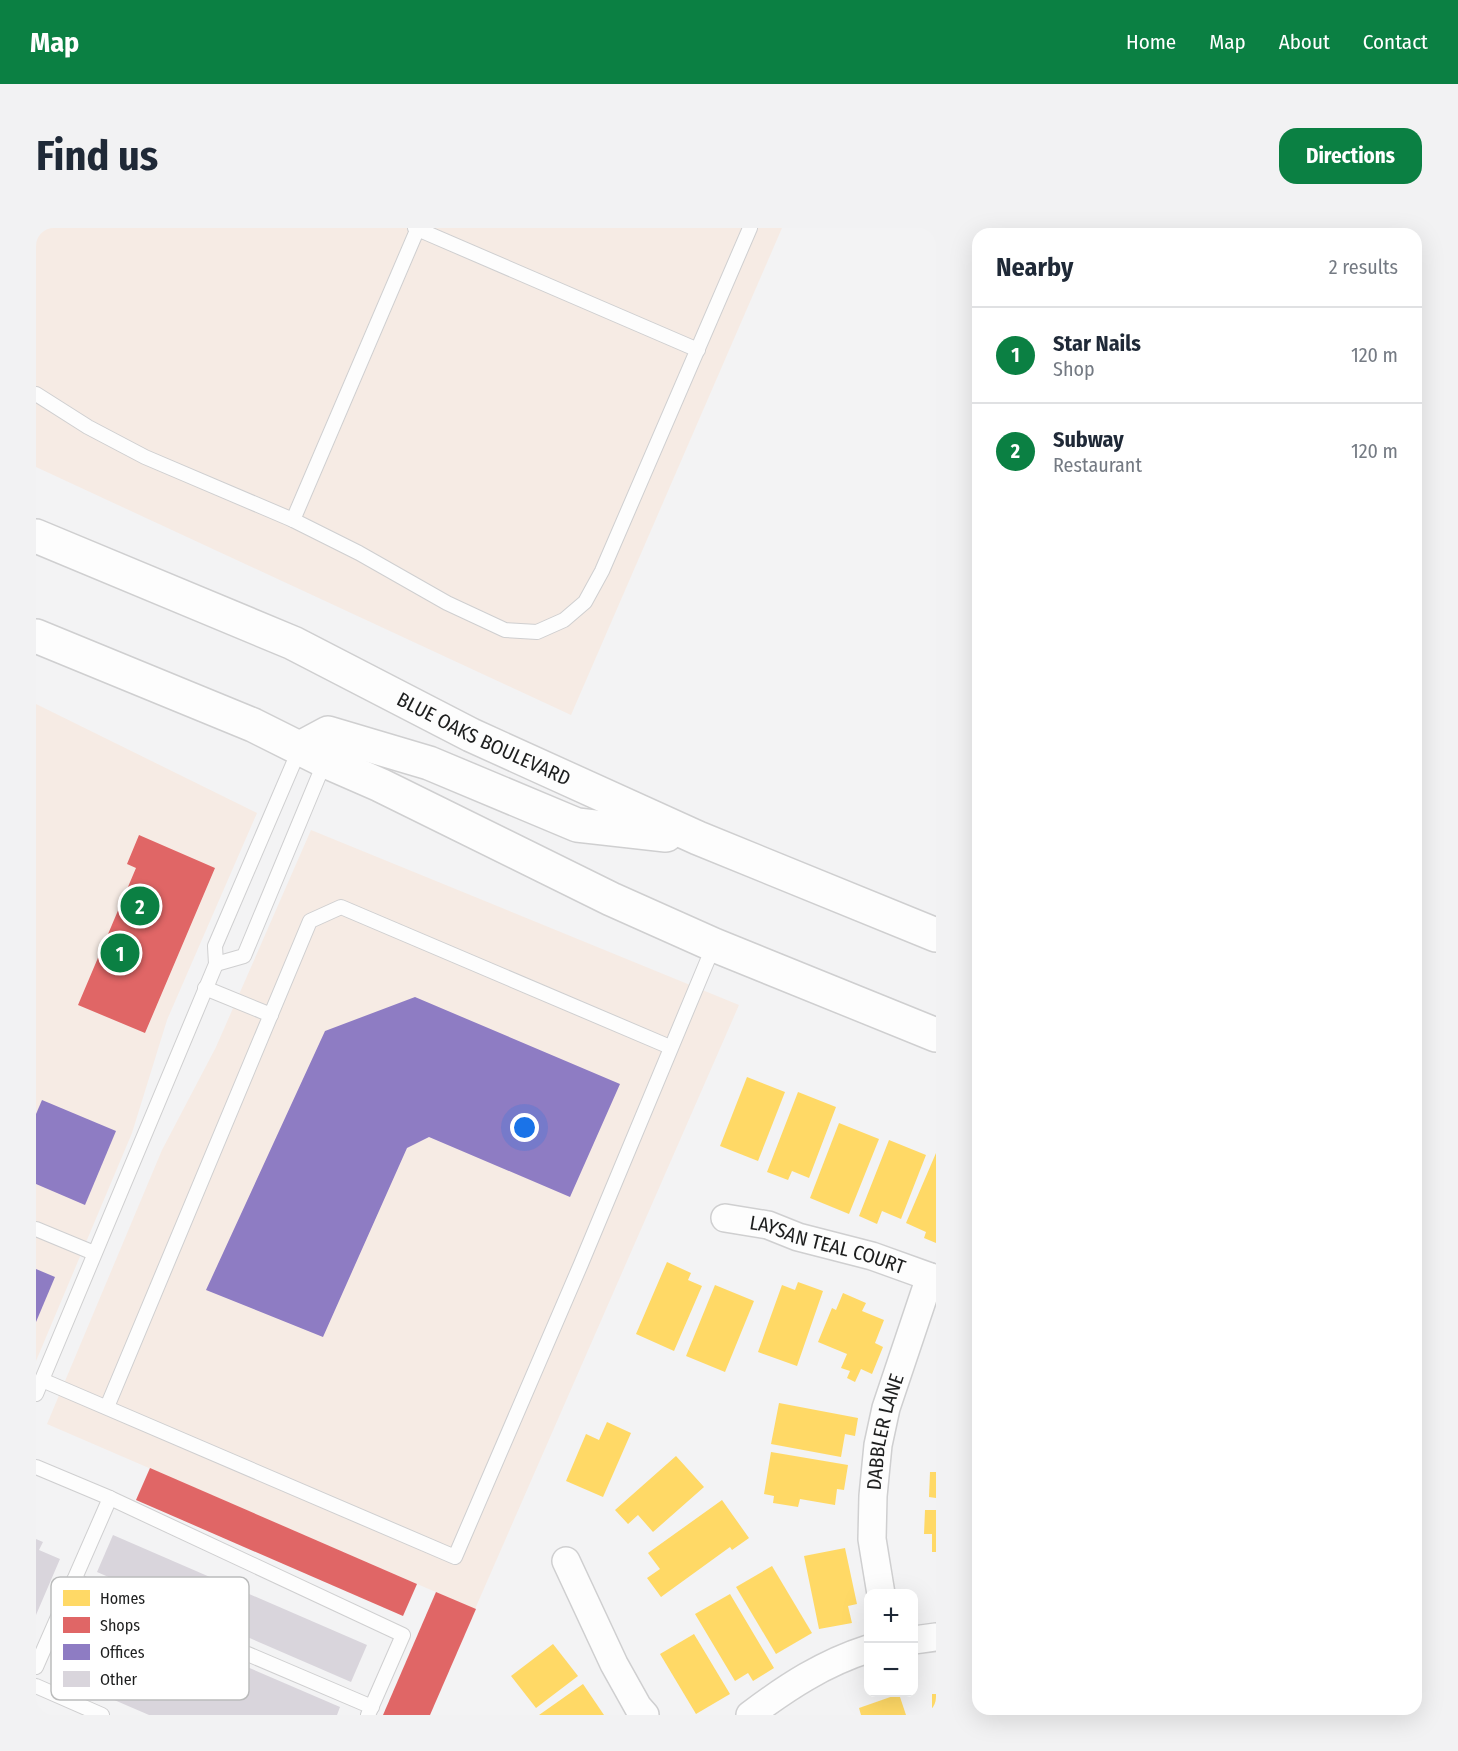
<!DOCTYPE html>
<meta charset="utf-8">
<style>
body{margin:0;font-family:"Fira Sans Condensed",sans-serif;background:#f2f2f3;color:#1f2937}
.controls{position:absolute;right:18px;bottom:18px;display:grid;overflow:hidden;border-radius:12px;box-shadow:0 6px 24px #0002}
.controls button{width:54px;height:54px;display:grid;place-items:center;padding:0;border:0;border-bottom:2px solid #e0e1e3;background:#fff;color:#1f2937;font:30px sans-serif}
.you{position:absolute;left:489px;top:900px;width:21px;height:21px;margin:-15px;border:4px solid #fff;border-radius:50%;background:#1a73e8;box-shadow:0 0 0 9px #1a73e833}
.badge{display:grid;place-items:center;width:39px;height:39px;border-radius:50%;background:#0b8043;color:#fff;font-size:20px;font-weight:700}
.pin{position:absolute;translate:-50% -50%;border:3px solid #fff;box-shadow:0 2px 6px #0006}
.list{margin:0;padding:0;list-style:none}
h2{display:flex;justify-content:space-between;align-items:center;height:78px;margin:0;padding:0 24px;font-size:26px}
h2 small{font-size:20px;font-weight:400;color:#747a83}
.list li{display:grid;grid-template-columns:39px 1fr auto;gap:18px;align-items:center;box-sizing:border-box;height:96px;padding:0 24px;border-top:2px solid #e0e1e3}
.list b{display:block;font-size:22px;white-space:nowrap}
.list p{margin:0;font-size:20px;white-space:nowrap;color:#747a83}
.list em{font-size:20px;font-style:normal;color:#747a83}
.map{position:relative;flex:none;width:900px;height:1487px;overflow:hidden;border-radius:18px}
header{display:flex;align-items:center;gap:36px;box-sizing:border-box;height:84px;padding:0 30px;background:#0b8043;color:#fff}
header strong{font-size:28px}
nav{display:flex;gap:33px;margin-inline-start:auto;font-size:21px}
.intro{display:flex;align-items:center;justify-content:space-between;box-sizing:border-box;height:144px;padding:0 36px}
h1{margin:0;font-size:42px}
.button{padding:15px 27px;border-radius:18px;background:#0b8043;color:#fff;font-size:21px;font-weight:700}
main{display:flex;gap:36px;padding:0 36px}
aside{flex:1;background:#fff;border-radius:18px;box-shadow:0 6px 24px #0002}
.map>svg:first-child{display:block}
.commercial{fill:#f6ebe4}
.homes{fill:#ffd966}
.shops{fill:#e06666}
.offices{fill:#8e7cc3}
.building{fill:#d9d5dc}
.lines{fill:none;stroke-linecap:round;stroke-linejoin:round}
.lane-casing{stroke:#cfcfd0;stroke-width:16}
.street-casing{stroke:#cfcfd0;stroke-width:30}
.primary-casing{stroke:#cfcfd0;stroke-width:36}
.lane{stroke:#fdfdfd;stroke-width:14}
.street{stroke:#fdfdfd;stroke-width:27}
.primary{stroke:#fdfdfd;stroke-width:33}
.labels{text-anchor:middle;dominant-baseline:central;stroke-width:6;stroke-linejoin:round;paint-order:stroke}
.street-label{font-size:20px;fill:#1d1e1e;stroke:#fff}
.key{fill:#fff;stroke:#bbbcbc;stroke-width:1.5}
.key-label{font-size:16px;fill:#1d1e1e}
</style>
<header>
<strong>Map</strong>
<nav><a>Home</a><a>Map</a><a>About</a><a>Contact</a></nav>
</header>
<div class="intro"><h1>Find us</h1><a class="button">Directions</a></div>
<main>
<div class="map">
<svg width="900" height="1487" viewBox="0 0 900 1487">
<rect width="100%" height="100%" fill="#f3f3f4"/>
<g class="commercial">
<polygon points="0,0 746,0 535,487 0,239"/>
<polygon points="0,476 221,585 131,792 96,905 0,1133"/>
<polygon points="275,602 703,777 439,1381 11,1196 126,922 180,819"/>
</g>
<g class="homes">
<polygon points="711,849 749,864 722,933 684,918"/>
<polygon points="762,864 800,879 773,950 756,943 752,952 731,944"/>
<polygon points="803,895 843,911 813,986 774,970"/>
<polygon points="853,912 890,927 865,991 846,983 841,996 823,988"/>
<polygon points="900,925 900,1015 888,1010 890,1004 870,995"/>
<polygon points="631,1034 655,1045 652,1052 666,1058 638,1123 600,1106"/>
<polygon points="762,1054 787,1063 761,1138 722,1124 746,1057 759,1062"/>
<polygon points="679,1057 718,1073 689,1144 650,1128"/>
<polygon points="807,1065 830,1075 826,1083 848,1092 839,1115 847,1119 836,1146 825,1141 819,1154 811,1150 814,1143 805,1140 811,1126 782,1114 796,1080 800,1082"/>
<polygon points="743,1175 822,1190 819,1208 809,1206 805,1229 735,1216"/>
<polygon points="571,1194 595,1205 567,1269 530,1253 550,1206 563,1212"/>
<polygon points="735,1224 812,1237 808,1262 801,1261 799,1277 764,1271 762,1279 737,1275 738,1268 728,1266"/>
<polygon points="640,1228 668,1259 617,1304 602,1287 592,1296 579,1282"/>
<polygon points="894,1244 900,1244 900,1270 893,1269"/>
<polygon points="686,1272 713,1310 696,1322 694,1319 625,1369 611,1350 624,1341 612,1325"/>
<polygon points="889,1282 900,1282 900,1324 896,1324 896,1306 888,1306"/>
<polygon points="809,1320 821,1376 812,1378 816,1395 783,1401 768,1328"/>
<polygon points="736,1338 776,1405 740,1426 700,1359"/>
<polygon points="694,1366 738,1440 717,1453 712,1445 699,1453 659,1386"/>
<polygon points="658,1406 694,1466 660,1486 624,1426"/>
<polygon points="517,1416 542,1448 500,1480 475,1448"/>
<polygon points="547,1456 568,1487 503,1487"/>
<polygon points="863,1466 870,1487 825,1487 823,1480"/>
<rect x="896" y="1466" width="4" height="21"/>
</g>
<g class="shops">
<polygon points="103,607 179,640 109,805 42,777 100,640 91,636"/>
<polygon points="114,1240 381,1356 367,1388 100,1272"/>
<polygon points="400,1364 440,1381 394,1487 347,1487"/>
</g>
<g class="offices">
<polygon points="379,769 584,856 534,969 393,909 371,920 287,1109 170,1062 289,803"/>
<polygon points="6,872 80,903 49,977 0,956 0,886"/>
<polygon points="0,1041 19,1049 0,1094"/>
</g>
<g class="building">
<polygon points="77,1307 331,1417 315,1454 61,1344"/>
<polygon points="0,1311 7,1314 3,1322 24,1331 0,1387"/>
<polygon points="51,1370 304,1479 301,1487 113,1487 18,1446"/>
</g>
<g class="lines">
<defs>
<g id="lane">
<polyline points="379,0 662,122"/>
<polyline points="0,166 52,199 109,229 257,292 323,325 411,375 469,402 501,404 528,392 549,374 566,343 714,0"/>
<polyline points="257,292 382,0"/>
<polyline points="180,736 208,728 289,533"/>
<polyline points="169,760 235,787"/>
<polyline points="0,1001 58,1025"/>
<polyline points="6,1152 419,1329 545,1036 678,717"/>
<polyline points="0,1166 180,736 179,718 264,520"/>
<polyline points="71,1179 274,693 305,679 634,819"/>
<polyline points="0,1239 74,1270 367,1407 332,1487"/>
<polyline points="38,1352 336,1479"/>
<polyline points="0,1439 74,1270"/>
<polyline points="0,1458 66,1487"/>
</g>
<g id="street">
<path id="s1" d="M689,990L732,997L762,1009L836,1028L900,1051"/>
<polyline points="530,1333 578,1436 602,1479 609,1487"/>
<path id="s2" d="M845,1366L836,1311L837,1268L842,1217L850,1180L894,1049"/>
<polyline points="878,1412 900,1409"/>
<path d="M714,1487C751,1459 788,1435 832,1421"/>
</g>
<g id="primary">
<path id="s3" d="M0,308L257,415L435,507L662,610L900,707"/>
<polyline points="0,408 217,497 289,533 344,557 575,671 678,717 900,807"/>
<polyline points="264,520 292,505 393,535 541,597 630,607"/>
</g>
</defs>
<use href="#lane" class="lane-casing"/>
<use href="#street" class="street-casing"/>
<use href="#primary" class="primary-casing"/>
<use href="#lane" class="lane"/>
<use href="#street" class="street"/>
<use href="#primary" class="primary"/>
</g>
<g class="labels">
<g class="street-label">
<text stroke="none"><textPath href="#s3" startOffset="492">BLUE OAKS BOULEVARD</textPath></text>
<text stroke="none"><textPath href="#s1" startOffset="106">LAYSAN TEAL COURT</textPath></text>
<text stroke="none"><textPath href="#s2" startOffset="164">DABBLER LANE</textPath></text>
</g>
</g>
<rect x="15" y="1349" width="198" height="123" rx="9" class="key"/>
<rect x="27" y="1362" width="27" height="16" fill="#ffd966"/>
<rect x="27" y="1389" width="27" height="16" fill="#e06666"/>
<rect x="27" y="1416" width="27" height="16" fill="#8e7cc3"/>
<rect x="27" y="1443" width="27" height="16" fill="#d9d5dc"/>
<g class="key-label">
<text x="64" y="1376">Homes</text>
<text x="64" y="1403">Shops</text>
<text x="64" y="1430">Offices</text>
<text x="64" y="1457">Other</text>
</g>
</svg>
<div class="controls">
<button>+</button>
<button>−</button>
</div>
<div class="you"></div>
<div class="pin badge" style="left:84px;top:725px">1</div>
<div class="pin badge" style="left:104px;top:678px">2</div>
</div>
<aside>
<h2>Nearby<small>2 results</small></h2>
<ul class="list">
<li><span class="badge">1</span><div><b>Star Nails</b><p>Shop</p></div><em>120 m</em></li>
<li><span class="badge">2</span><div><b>Subway</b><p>Restaurant</p></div><em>120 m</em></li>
</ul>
</aside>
</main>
